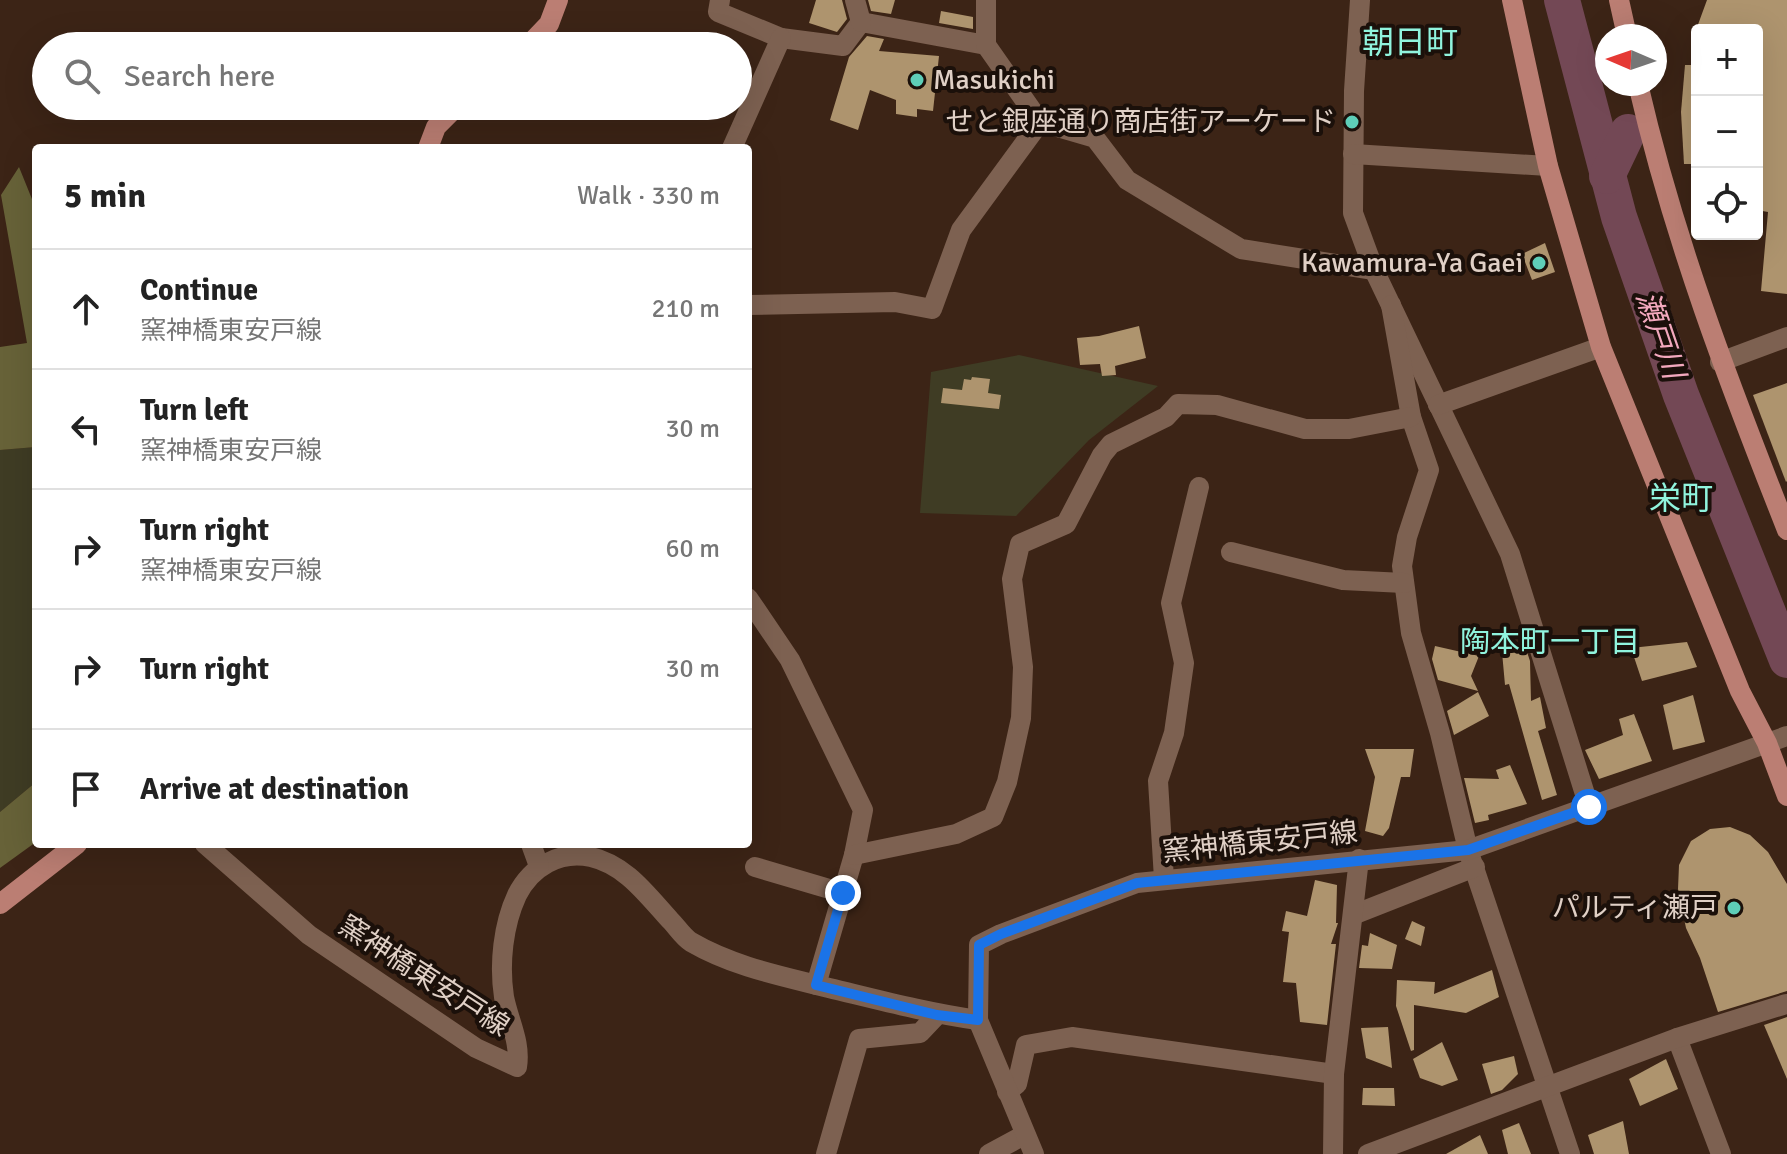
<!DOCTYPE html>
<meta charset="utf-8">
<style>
body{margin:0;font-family:Signika,"Noto Sans JP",sans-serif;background:#f6f6f6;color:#222}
.controls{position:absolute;right:24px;top:24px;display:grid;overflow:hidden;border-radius:8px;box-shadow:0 8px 32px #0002}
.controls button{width:72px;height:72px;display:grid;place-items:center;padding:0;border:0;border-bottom:2px solid #e0e0e0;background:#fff;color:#222;font:40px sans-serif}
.compass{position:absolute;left:1595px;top:24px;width:72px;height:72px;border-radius:50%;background:#fff;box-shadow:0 8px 32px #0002;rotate:272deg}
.stop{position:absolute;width:24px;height:24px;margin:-18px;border:6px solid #1a73e8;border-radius:50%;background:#fff}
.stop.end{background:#1a73e8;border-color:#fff;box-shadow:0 2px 8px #0008}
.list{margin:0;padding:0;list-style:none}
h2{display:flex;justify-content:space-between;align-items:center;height:104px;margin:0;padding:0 32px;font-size:34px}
h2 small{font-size:26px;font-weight:400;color:#767676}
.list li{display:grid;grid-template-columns:52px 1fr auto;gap:24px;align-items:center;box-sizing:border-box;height:120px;padding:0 32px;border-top:2px solid #e0e0e0}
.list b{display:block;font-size:30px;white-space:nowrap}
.list p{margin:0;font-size:26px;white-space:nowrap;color:#767676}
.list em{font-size:26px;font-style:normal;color:#767676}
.icon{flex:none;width:44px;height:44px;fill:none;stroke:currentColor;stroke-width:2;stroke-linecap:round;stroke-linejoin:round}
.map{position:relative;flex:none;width:1787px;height:1154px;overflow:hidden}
.search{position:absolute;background:#fff;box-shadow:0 8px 32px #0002;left:32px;top:32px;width:720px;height:88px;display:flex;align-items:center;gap:20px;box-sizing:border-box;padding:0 28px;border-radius:44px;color:#767676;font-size:30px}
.panel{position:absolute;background:#fff;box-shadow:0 8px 32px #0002;left:32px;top:144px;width:720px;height:704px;border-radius:8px}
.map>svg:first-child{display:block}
.green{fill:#3f3c24}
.forest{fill:#676238}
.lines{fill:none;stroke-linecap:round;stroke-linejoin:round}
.river{stroke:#734855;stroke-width:36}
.building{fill:#ae946e}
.minor{stroke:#7d6151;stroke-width:20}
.major{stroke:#bb7e73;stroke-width:20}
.route{stroke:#1a73e8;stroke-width:10}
.poi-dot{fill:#5eceb8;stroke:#1b100a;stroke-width:3}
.labels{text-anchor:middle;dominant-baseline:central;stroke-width:8;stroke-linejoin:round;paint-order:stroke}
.poi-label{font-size:28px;fill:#e0d0c6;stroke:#1b100a;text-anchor:end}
.street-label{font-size:28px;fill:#e0d0c6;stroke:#1b100a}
.water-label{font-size:30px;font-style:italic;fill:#f2a8bd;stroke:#1b100a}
.neighbourhood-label{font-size:30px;fill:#90f4de;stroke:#1b100a}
.quarter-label{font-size:32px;fill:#90f4de;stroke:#1b100a}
</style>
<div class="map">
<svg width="1787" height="1154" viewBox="0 0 1787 1154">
<rect width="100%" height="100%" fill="#3c2416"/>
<g class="green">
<polygon points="1019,355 1158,386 1089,440 1016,516 920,513 931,372"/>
<polygon points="36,447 36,782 0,812 0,450"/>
</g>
<g class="forest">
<polygon points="19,167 36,209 36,447 0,450 0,347 27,343 1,195"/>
<polygon points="36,782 36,842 0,868 0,812"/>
</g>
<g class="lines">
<g class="river">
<polyline points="1562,0 1619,217 1681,395 1787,660"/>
<polyline points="1607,176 1628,132"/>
</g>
</g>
<g class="building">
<polygon points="816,0 842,0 847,19 837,32 809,23"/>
<polygon points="868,0 895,0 891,14 871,11"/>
<polygon points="1707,0 1787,0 1787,294 1761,291 1768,212 1757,210 1757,30 1696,30"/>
<polygon points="941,11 973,17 973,29 939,23"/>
<polygon points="867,36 884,39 879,51 939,56 933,111 917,109 917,117 896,114 896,100 870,90 858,130 830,120 849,57"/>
<polygon points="1685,65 1697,65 1697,164 1684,164 1681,112"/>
<polygon points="1545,243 1555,272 1532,280 1522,254"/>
<polygon points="1139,326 1146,358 1115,366 1116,375 1102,376 1100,364 1080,365 1077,338 1099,336"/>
<polygon points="972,377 990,379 988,393 1001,395 999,409 941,403 943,388 962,390 964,379 971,380"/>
<polygon points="1787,383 1787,481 1786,482 1753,395"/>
<polygon points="1687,642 1697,667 1642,681 1631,648"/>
<polygon points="1435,646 1479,656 1471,676 1478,691 1438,680 1432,659"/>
<polygon points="1526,649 1530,661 1531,701 1540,697 1546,728 1538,731 1557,795 1542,800 1509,684 1505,685 1502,652"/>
<polygon points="1478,692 1489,716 1454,735 1447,711"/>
<polygon points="1693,695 1705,742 1673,750 1663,705"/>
<polygon points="1634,714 1652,761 1599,779 1585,750 1623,735 1619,719"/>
<polygon points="1365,749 1414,749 1410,777 1401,777 1389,828 1383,836 1365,831 1375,777"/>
<polygon points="1510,765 1527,804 1488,815 1489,820 1475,823 1464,778 1499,779 1496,770"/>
<polygon points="1730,827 1750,835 1768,852 1787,884 1787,991 1718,1012 1700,958 1686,928 1678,889 1679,865 1691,841 1710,829"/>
<polygon points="1315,880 1337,885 1336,923 1338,923 1331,944 1336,944 1327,1025 1300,1022 1296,983 1283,982 1289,932 1282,931 1286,911 1307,916"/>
<polygon points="1412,921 1425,927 1421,946 1405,939"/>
<polygon points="1370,933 1397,945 1392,969 1359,968 1362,945 1368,946"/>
<polygon points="1492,970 1499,997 1466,1013 1414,1005 1414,1050 1411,1051 1396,1006 1397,980 1435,982 1434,994"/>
<polygon points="1787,1017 1787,1079 1764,1025"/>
<polygon points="1388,1027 1392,1068 1366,1058 1361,1028"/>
<polygon points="1442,1042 1458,1080 1442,1086 1420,1078 1413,1059"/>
<polygon points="1514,1056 1518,1074 1502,1090 1491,1094 1482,1064"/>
<polygon points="1666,1059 1678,1089 1640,1106 1629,1079"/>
<polygon points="1363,1088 1394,1088 1395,1106 1362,1105"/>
<polygon points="1623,1121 1629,1154 1594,1154 1588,1135"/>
<polygon points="1519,1123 1531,1154 1508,1154 1502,1130"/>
<polygon points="1480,1135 1488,1154 1446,1154"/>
</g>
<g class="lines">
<g class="minor">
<polyline points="720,0 718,12 781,38 843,46 861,22 986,45"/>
<polyline points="855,0 861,22"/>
<polyline points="986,0 986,45 1040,122 1095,138 1127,180 1241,249 1374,270"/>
<polyline points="1360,0 1354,91 1353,213 1374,270 1510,554 1589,807"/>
<polyline points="732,148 781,38"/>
<polyline points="1353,154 1548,166"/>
<polyline points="748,305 895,302 932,309 961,230 1040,122"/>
<polyline points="1391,305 1411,417 1429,470 1407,537 1402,566 1411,633 1440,733 1468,850 1570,1154"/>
<polyline points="1720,362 1787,337"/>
<polyline points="1438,405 1601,347"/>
<polyline points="1231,552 1343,580 1404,583"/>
<polyline points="748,598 790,660 863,810 854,855 816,985"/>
<path d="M205,844L309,935L476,1048L517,1067C521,1042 509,1022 504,997C499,964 503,925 517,895C531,867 560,850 591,857C626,865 647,895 670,920C677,927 683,937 691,942C734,967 782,976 829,988C879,1000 928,1013 978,1020"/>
<polyline points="531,844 539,866"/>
<polyline points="854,855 956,834 993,817 1007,782 1021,718 1023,667 1012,579 1020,544 1066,524 1102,455 1111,444 1166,417 1178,404 1217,405 1305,429 1349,429 1411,417"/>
<polyline points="755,867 843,893"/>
<polyline points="1164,879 1158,781 1174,733 1184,663 1171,603 1199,487"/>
<polyline points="1353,915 1475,867"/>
<polyline points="1677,1038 1721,1154"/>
<polyline points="1007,1092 1017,1084 1026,1045 1072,1037 1334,1074"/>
<polyline points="826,1154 859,1039 920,1033 937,1015"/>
<polyline points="989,1154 1024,1135"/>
<polyline points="1034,1154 978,1020 979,945 1001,934 1137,883 1468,850 1787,736"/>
<polyline points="1333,1154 1334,1074 1359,859"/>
<polyline points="1368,1154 1677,1038 1786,1004"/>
</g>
<g class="major">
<polyline points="1512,0 1548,166 1601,347 1740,691 1767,743 1787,796"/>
<polyline points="1619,0 1627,36"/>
<polyline points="528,46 549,24 558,0"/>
<path d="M1638,84C1674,240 1728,381 1787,530"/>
<polyline points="428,148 436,127 457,106"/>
<polyline points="0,904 77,844"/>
</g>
</g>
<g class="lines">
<polyline class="route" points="843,893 816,985 937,1015 978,1020 979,945 1001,934 1137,883 1468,850 1589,807"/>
</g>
<g class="poi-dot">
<circle cx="917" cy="80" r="8"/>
<circle cx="1352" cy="122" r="8"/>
<circle cx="1539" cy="263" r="8"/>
<circle cx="1734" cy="908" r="8"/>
</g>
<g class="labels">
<g class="poi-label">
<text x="933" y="80" text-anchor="start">Masukichi</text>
<text x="1336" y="122">せと銀座通り商店街アーケード</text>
<text x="1523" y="263">Kawamura-Ya Gaei</text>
<text x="1718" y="908">パルティ瀬戸</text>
</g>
<g class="street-label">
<text transform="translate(1260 842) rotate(-6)">窯神橋東安戸線</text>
<text transform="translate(424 976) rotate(33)">窯神橋東安戸線</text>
</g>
<g class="water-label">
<text transform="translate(1660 335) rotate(71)">瀬戸川</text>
</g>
<g class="neighbourhood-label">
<text x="1550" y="642">陶本町一丁目</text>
</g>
<g class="quarter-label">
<text x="1410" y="42">朝日町</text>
<text x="1681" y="498">栄町</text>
</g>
</g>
</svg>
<div class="controls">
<button>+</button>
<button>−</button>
<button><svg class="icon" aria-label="locate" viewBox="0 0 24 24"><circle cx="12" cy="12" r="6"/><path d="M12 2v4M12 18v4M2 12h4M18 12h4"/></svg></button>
</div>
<svg class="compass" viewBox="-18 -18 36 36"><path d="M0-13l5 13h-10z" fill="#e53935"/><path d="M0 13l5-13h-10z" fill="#767676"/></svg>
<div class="stop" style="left:1589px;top:807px"></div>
<div class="stop end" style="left:843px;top:893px"></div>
<div class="search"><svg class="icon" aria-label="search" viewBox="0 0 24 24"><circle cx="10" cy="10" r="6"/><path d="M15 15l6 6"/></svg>Search here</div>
<section class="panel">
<h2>5 min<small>Walk · 330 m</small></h2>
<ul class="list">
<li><svg class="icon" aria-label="ahead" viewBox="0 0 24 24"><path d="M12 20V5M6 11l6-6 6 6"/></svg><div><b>Continue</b><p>窯神橋東安戸線</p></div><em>210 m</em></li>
<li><svg class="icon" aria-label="left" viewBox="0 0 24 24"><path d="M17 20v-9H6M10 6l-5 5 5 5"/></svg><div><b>Turn left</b><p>窯神橋東安戸線</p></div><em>30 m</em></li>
<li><svg class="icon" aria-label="right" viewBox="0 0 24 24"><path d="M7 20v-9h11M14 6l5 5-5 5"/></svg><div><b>Turn right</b><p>窯神橋東安戸線</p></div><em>60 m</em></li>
<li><svg class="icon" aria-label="right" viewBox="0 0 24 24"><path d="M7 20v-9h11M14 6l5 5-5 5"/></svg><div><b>Turn right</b></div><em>30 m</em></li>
<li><svg class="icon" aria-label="arrive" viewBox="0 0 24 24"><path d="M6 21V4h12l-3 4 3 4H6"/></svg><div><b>Arrive at destination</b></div></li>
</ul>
</section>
</div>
